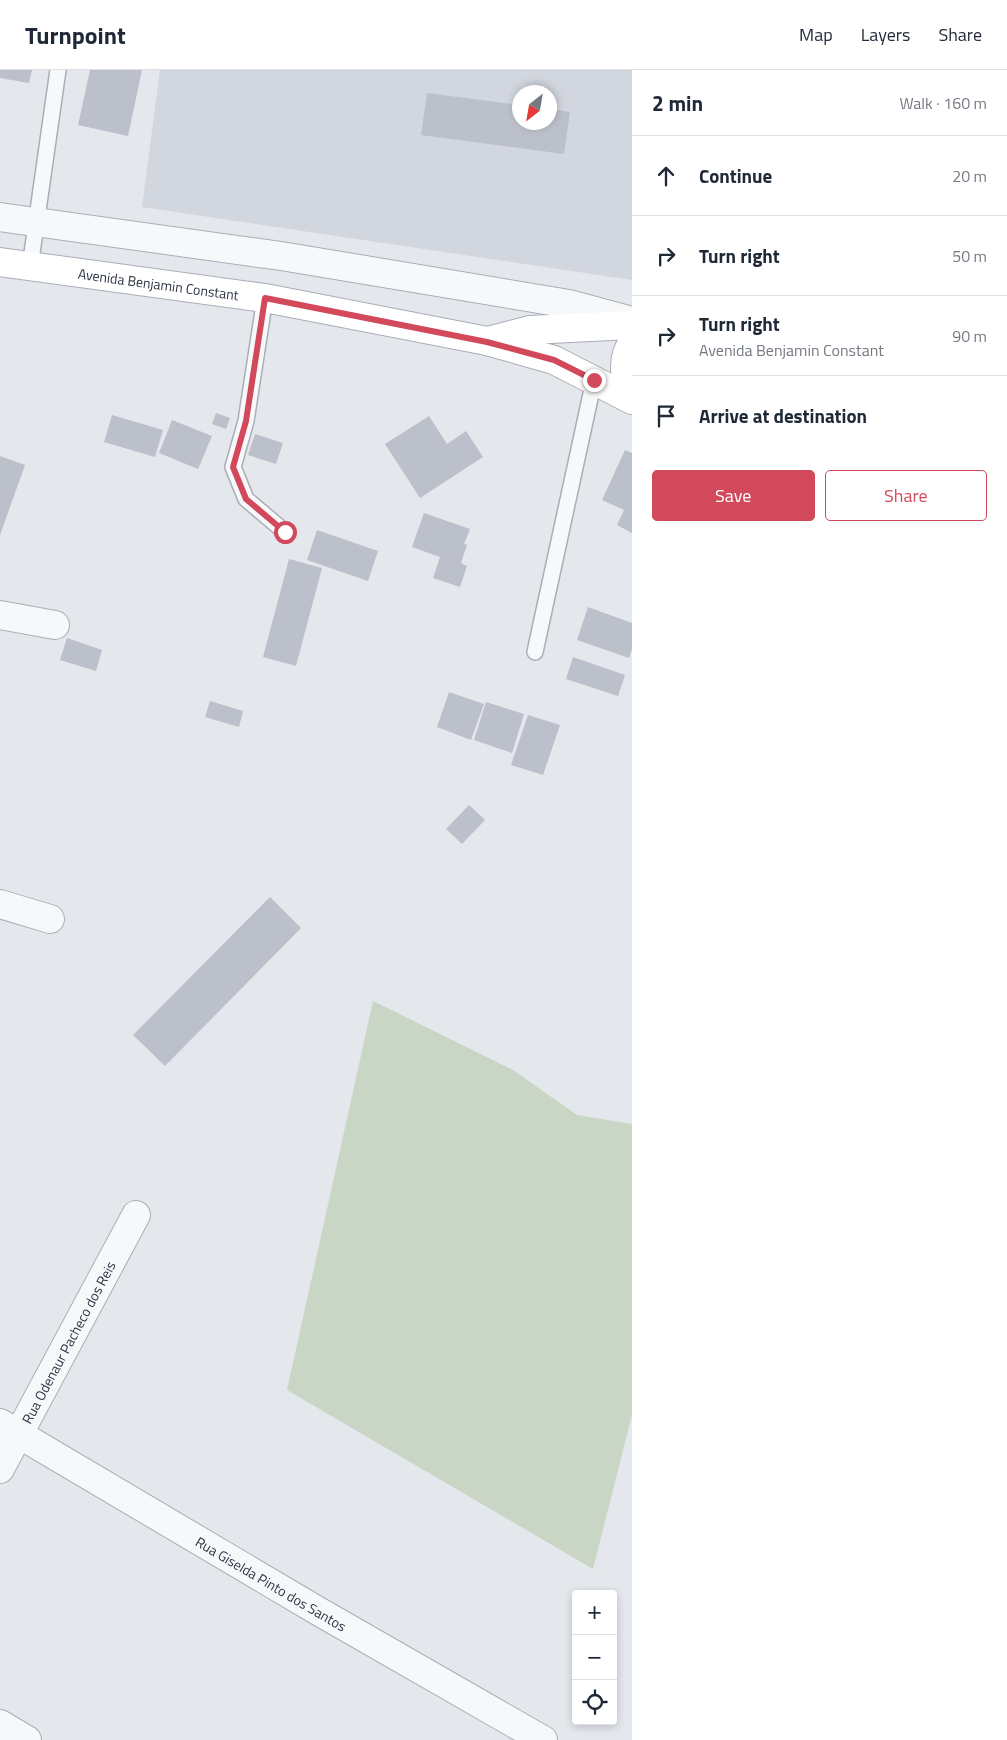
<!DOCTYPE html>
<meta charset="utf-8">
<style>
body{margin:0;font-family:"Titillium Web",sans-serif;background:#f6f6f7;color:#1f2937}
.controls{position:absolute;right:15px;bottom:15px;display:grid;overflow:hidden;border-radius:5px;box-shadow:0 2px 8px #0003}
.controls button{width:45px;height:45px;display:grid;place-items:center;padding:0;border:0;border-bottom:1px solid #e0e1e3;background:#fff;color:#1f2937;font:25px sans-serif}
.compass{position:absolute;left:512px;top:15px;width:45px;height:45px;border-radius:50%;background:#fff;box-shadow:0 2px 8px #0003;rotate:211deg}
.stop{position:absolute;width:15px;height:15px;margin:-11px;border:4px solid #d1495b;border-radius:50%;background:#fff}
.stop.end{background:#d1495b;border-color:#fff;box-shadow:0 1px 5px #0008}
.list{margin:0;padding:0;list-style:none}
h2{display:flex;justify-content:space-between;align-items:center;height:65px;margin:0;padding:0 20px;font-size:21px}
h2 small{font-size:16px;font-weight:400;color:#747a83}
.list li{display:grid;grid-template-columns:32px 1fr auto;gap:15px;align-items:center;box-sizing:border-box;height:80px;padding:0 20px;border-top:1px solid #e0e1e3}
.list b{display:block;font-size:19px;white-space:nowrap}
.list p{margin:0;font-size:16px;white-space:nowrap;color:#747a83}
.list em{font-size:16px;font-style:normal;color:#747a83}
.actions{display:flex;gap:10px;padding:15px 20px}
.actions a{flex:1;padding:11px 0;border:1px solid #d1495b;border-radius:5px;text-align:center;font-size:18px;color:#d1495b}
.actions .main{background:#d1495b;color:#fff}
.icon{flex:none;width:28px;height:28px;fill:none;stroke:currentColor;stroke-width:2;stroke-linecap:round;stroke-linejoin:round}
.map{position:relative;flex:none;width:632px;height:1670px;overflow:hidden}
header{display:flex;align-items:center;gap:30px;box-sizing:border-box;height:70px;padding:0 25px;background:#fff;border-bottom:1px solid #e0e1e3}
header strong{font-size:24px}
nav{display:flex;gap:28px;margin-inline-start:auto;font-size:18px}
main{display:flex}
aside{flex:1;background:#fff}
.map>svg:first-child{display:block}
.built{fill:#d2d6de;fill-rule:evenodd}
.green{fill:#c9d6c5}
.building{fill:#bbc0ca}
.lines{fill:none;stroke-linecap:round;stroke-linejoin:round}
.lane-casing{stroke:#a9aeb7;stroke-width:18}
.street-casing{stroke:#a9aeb7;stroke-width:30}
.secondary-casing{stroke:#a9aeb7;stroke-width:30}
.lane{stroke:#f7f8fa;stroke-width:15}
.street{stroke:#f7f8fa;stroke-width:28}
.secondary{stroke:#fff;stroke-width:28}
.route{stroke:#d1495b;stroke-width:6}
.labels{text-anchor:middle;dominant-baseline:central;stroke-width:5;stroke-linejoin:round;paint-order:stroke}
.street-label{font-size:14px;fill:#2b3445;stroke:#f4f6f9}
</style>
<header>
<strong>Turnpoint</strong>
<nav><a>Map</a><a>Layers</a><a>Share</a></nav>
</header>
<main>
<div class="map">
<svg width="632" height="1670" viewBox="0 0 632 1670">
<rect width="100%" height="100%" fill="#e4e7ec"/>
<path class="built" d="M160,0H632V210L142,137ZM520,22H550V52H520Z"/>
<polygon class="green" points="373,931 513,1000 577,1045 632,1054 632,1345 593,1499 287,1320"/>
<g class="building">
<polygon points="0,0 32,0 29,13 0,8"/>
<polygon points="90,0 142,0 128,66 78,55"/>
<polygon points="427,23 520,35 520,52 550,52 550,39 570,42 564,84 421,65"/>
<polygon points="216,343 230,348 226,359 212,354"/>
<polygon points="112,345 163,360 155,387 104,372"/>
<polygon points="429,346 447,374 466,361 483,387 420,428 385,374"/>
<polygon points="172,350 212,366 198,399 159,383"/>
<polygon points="255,364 283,373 276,394 248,385"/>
<polygon points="625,380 632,383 632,463 617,455 624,440 602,430"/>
<polygon points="0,386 25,395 0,465"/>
<polygon points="424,443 470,459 464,474 467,475 461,493 467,496 460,517 433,508 440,487 412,477"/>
<polygon points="317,460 378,481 368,511 307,490"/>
<polygon points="289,489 322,498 296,596 263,587"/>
<polygon points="588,537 632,553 632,579 629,588 577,570"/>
<polygon points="67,568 102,580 96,601 60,590"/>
<polygon points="573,587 625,605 618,626 566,609"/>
<polygon points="449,622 484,634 471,670 437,657"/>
<polygon points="210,631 243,641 239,657 205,647"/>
<polygon points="486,632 524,644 512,683 474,670"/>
<polygon points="528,645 560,655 543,705 511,695"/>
<polygon points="469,735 485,750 462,774 446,759"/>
<polygon points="270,827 301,858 165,996 133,965"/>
</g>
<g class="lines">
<defs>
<g id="lane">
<polyline points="30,197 58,0"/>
<polyline points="265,228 246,351 233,397 246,429 285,462"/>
<polyline points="535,582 594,310"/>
</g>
<g id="street">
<polyline points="0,147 281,186 569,234 632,251"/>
<polyline points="0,545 55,555"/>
<polyline points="0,834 50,849"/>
<path id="s1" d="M0,1353L318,1541L543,1670"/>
<path id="s2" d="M0,1399L136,1145"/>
<polyline points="0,1654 27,1670"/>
</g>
<g id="secondary">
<path id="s3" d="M0,192L265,228L487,271L554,290L632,330"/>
<polyline points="488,271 530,260 632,255"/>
<path d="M631,329C626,311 620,290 632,274"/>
</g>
</defs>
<use href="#lane" class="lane-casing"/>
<use href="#street" class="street-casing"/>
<use href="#secondary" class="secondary-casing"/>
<use href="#lane" class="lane"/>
<use href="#street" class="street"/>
<use href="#secondary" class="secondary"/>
</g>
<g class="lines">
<polyline class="route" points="285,462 246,429 233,397 246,351 265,228 487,272 554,290 594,310"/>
</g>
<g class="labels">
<g class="street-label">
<text stroke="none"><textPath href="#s3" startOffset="160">Avenida Benjamin Constant</textPath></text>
<text stroke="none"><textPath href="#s2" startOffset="144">Rua Odenaur Pacheco dos Reis</textPath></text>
<text stroke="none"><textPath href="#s1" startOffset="315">Rua Giselda Pinto dos Santos</textPath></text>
</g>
</g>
</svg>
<div class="controls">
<button>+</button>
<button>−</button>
<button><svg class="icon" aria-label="locate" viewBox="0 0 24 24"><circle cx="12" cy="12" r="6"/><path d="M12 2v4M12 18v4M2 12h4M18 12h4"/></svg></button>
</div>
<svg class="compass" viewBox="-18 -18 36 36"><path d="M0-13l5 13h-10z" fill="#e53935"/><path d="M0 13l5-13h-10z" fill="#747a83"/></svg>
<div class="stop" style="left:285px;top:462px"></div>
<div class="stop end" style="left:594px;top:310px"></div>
</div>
<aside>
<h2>2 min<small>Walk · 160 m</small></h2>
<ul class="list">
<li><svg class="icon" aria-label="ahead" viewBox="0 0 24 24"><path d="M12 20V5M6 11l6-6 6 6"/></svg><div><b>Continue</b></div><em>20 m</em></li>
<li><svg class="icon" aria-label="right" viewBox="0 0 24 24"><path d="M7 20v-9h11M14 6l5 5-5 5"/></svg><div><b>Turn right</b></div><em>50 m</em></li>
<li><svg class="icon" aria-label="right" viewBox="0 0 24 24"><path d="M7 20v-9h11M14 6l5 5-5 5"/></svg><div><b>Turn right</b><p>Avenida Benjamin Constant</p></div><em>90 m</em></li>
<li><svg class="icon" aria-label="arrive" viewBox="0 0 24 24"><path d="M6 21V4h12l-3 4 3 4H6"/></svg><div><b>Arrive at destination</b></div></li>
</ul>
<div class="actions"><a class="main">Save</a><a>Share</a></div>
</aside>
</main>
